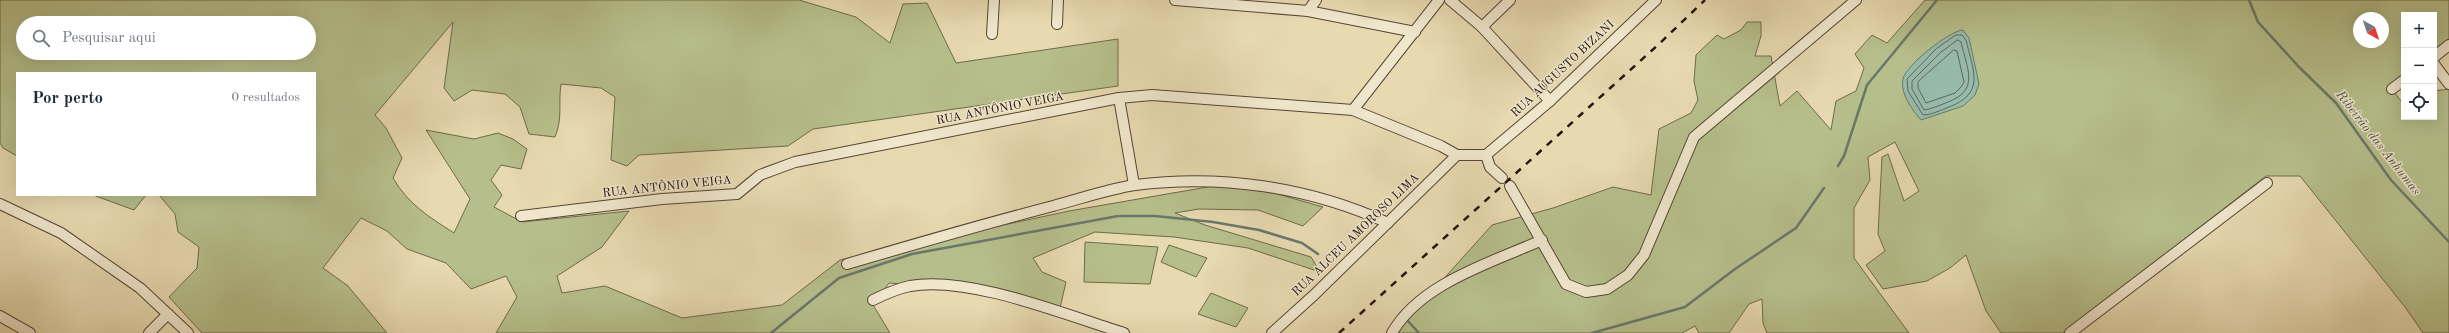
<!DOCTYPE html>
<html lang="pt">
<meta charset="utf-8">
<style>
body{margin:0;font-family:"Old Standard TT",serif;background:#f6f6f7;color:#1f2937}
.controls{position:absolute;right:12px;top:12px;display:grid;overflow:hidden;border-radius:0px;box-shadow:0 4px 16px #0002}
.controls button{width:36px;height:36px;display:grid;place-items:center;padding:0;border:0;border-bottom:1px solid #e0e1e3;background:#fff;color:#1f2937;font:20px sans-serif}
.compass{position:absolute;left:2353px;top:12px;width:36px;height:36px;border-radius:50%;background:#fff;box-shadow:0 4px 16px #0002;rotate:140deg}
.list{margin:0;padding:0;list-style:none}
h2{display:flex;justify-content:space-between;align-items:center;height:52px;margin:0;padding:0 16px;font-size:17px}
h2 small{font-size:13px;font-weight:400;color:#747a83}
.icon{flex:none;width:22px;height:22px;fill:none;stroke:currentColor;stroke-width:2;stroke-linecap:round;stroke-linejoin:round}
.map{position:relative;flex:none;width:2449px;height:333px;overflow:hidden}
.search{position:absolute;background:#fff;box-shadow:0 4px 16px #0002;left:16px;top:16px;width:300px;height:44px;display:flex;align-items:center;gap:10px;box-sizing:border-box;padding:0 14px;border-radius:22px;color:#747a83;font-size:15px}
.panel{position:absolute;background:#fff;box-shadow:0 4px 16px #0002;left:16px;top:72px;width:300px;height:124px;border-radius:0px}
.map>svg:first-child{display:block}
.green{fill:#b6bf8b;stroke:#6e6a4c;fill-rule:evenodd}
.water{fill:#97baab;stroke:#69786c}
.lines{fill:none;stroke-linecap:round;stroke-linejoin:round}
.shore{stroke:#5e685c;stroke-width:1}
.stream{stroke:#69786c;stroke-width:2.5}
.street-casing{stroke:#564636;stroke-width:12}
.street{stroke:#efe6cc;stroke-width:10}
.rail{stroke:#25150d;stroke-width:2.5;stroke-dasharray:7 7;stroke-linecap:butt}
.labels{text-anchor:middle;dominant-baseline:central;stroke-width:3;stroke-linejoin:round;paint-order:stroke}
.street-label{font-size:12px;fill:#25150d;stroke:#efe6cc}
.water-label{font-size:13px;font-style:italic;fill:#4d4f44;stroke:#efe6cc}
</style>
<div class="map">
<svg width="2449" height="333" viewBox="0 0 2449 333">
<rect width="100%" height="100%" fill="#e7d9b0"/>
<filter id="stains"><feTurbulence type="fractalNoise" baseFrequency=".005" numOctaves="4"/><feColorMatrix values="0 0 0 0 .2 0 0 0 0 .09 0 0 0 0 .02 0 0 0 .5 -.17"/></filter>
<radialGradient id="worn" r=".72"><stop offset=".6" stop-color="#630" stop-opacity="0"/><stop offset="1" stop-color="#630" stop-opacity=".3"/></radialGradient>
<g class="green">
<path d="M0,0H799L856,17L890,43L903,4L927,3L956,63L1118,39V86L813,129L788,146L639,155L627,166L611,160L615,97L601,88L561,84C558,104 563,118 555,137L529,134L520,107L505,94L472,90L454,101L444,88L453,22L375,115L386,128L402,158L393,178C408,204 429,217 454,233L470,199L426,130L474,139L498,133L513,139L527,149L521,169L501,165L491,180L502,195L494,207L522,222L629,211L602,247L557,276L562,293L605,286L682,318L782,305L840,260L1069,211L1219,185L1274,193L1323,207L1303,226L1258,210L1199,209L1175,213L1205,225L1311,257L1320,272L1248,248L1174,237L1095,232L1033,258L1042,272L1066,282L1060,308L1017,293L889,283L873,305L890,333H496L517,297L506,276L471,289L446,263L407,249L387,231L361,218L323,268L348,286L387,333H202L169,297L197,268L199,247L178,232L175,214L159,195H315V73H17V156L3,148L0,143ZM23,23H309V53H23Z"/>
<path d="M1925,0H2449V45L2434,57V15H2404V80L2392,89L2404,105V117H2434V91L2449,89V333H2423L2405,307L2300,176H2266L2063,333H2001L1986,311L1966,255L1950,268L1927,281L1883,289L1866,265L1885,251L1878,234L1882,157L1888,154L1904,201L1919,191L1895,142L1868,157L1870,180L1854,208V258L1909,333H1767L1763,323L1762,299L1749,304L1729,333H1699L1695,326L1682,333H1395L1492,225L1553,208L1613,187L1651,195L1659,129L1691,113L1698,100L1694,81L1696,55L1717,35L1724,39L1741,30L1747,22H1761V36L1755,56H1771L1780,106L1797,91L1831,130L1836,101L1856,91L1864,68L1855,54L1872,35L1887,43ZM2359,18H2383V42H2359Z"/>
<polygon points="93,195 146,195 134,210"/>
<polygon points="1085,242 1158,247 1150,284 1084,282"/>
<polygon points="1169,245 1207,258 1196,277 1161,262"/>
<polygon points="1211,293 1248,308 1236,327 1198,314"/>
</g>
<path class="water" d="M1963,30L1969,38L1979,84L1975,95L1963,106L1921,120C1912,110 1900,93 1903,79C1906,65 1949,31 1963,30Z"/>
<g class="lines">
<g class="shore">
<path d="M1956,35H1962L1966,40C1973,71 1986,93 1949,107C1941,110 1931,115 1923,115L1908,91L1907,79L1936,49Z"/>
<path d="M1958,40L1961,42C1967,69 1980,90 1948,102C1940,105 1932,109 1924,110L1912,89V81L1940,53Z"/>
<polygon points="1954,50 1957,51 1964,82 1962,86 1955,93 1926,103 1918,88 1918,82"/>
</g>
<g class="stream">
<polyline points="2249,0 2258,22 2299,67 2336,103 2391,180 2449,242"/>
<polyline points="1838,166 1844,156 1867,85 1937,0"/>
<polyline points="1407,320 1419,333"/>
<polyline points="771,333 839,278 912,254 1118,216 1155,216 1213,222 1259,230 1302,243 1318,254"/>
<polyline points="1592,333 1685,307 1735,269 1796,228 1824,188"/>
</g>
<defs>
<g id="street">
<polyline points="1175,0 1308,11 1415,32"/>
<polyline points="1450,0 1482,27 1550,101"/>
<polyline points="1308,11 1316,0"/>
<polyline points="1057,24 1058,0"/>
<polyline points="1482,27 1510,0"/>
<polyline points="992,34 994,0"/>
<polyline points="2434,57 2449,45"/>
<polyline points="2434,64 2449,84"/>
<polyline points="2392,89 2404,80"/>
<polyline points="1119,98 1134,185"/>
<polyline points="1353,110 1439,0"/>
<polyline points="1486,155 1550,101 1656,0"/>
<polyline points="1486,155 1490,167 1502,178"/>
<polyline points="1510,186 1566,284 1586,292 1607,289 1628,275 1644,255 1694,137 1856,0"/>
<polyline points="0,204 61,233 140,288 188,333"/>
<polyline points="521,216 662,199 737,194 760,175 795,162 1119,98 1152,95 1353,110 1441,146 1457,155 1486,155"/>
<path d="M847,264C915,244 984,224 1053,206C1080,199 1108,189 1135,185C1221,174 1310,187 1388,223"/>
<path d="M873,300C885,294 896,289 910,286C968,275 1066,315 1124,333"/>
<polyline points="0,316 30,333"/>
<polyline points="149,333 168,314"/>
<polyline points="1272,333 1314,295 1457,155"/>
<path d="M1392,333C1420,283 1493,262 1542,240"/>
<polyline points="2070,333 2267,183"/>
</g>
</defs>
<use href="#street" class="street-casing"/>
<use href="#street" class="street"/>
<polyline class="rail" points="1339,333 1659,44 1705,0"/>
</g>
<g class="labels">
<g class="street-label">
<text transform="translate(1563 69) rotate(-43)">RUA AUGUSTO BIZANI</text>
<text transform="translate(1000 109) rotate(-11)">RUA ANTÔNIO VEIGA</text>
<text transform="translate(667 187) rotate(-6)">RUA ANTÔNIO VEIGA</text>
<text transform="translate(1356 235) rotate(-44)">RUA ALCEU AMOROSO LIMA</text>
</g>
<g class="water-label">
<text transform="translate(2378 143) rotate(52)">Ribeirão das Anhumas</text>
</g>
</g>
<rect width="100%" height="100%" filter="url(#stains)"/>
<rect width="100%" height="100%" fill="url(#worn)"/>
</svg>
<div class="controls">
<button>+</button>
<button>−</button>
<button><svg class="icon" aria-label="locate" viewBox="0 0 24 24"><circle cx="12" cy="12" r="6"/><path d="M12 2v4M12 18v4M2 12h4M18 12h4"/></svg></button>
</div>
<svg class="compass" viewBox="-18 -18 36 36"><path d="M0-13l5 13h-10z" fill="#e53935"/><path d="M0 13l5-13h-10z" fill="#747a83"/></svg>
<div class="search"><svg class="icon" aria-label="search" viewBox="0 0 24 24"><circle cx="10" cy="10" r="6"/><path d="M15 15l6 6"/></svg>Pesquisar aqui</div>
<section class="panel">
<h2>Por perto<small>0 resultados</small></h2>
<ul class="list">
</ul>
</section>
</div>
